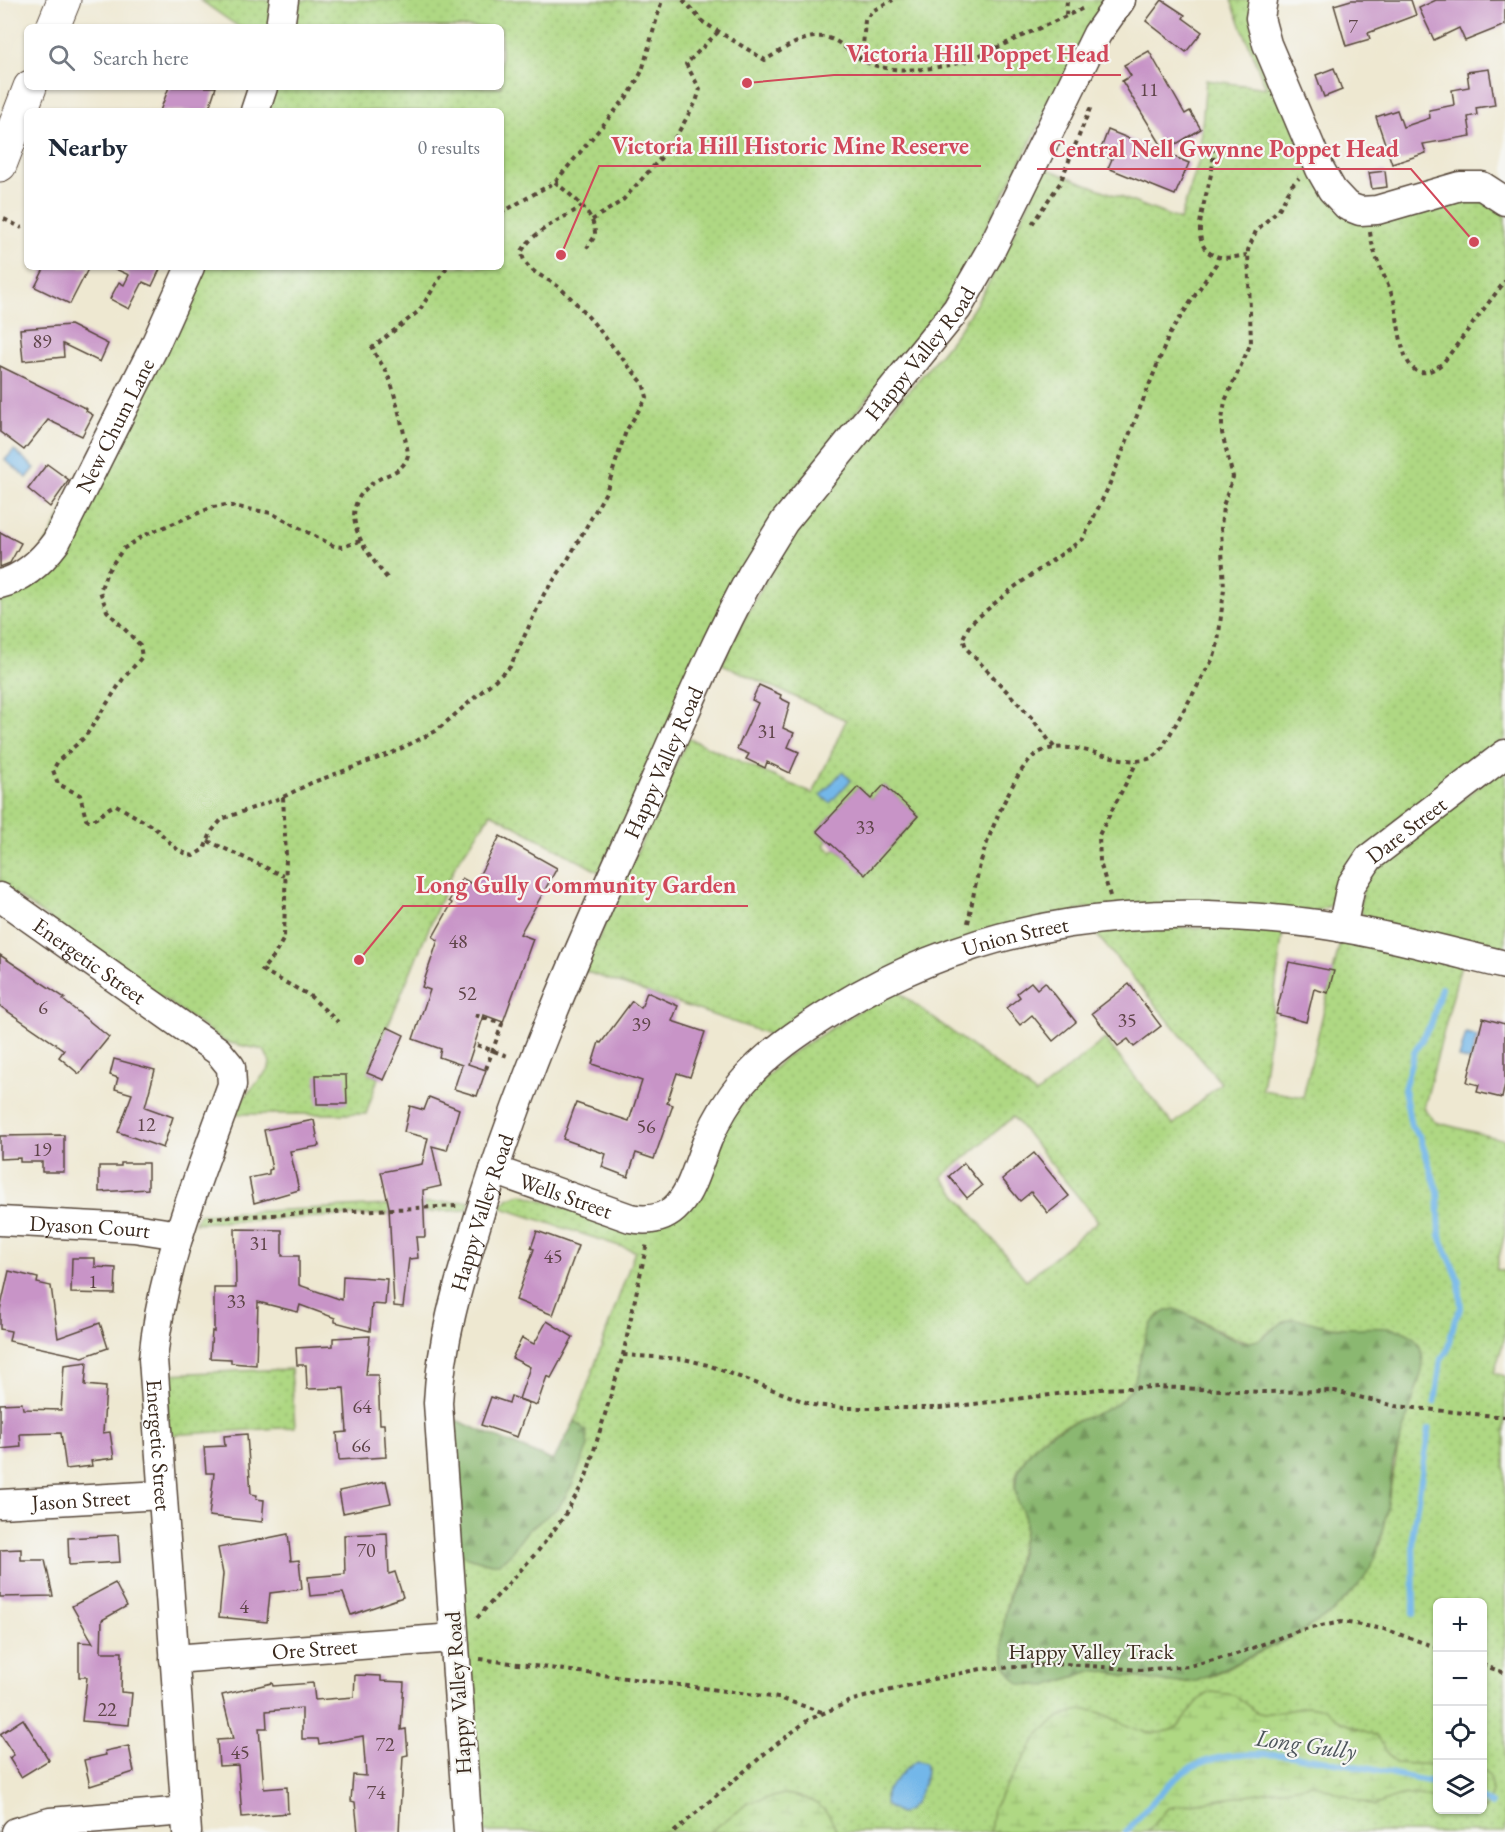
<!DOCTYPE html>
<meta charset="utf-8">
<style>
body{margin:0;font-family:"EB Garamond",serif;background:#f6f6f7;color:#1f2937}
.controls{position:absolute;right:18px;bottom:18px;display:grid;overflow:hidden;border-radius:9px;box-shadow:0 2px 4px #0004}
.controls button{width:54px;height:54px;display:grid;place-items:center;padding:0;border:0;border-bottom:2px solid #e0e1e3;background:#fff;color:#1f2937;font:30px sans-serif}
.list{margin:0;padding:0;list-style:none}
h2{display:flex;justify-content:space-between;align-items:center;height:78px;margin:0;padding:0 24px;font-size:26px}
h2 small{font-size:20px;font-weight:400;color:#747a83}
.icon{flex:none;width:33px;height:33px;fill:none;stroke:currentColor;stroke-width:2;stroke-linecap:round;stroke-linejoin:round}
.map{position:relative;flex:none;width:1505px;height:1832px;overflow:hidden}
.search{position:absolute;background:#fff;box-shadow:0 2px 4px #0004;left:24px;top:24px;width:480px;height:66px;display:flex;align-items:center;gap:15px;box-sizing:border-box;padding:0 21px;border-radius:9px;color:#747a83;font-size:22px}
.panel{position:absolute;background:#fff;box-shadow:0 2px 4px #0004;left:24px;top:108px;width:480px;height:162px;border-radius:9px}
.map>svg:first-child{display:block}
.green{fill:url(#green-dots);stroke:#758150;stroke-width:1.5;fill-rule:evenodd}
.forest{fill:url(#forest-firs);stroke:#637148;stroke-width:1.5}
.wetland{fill:url(#wetland-marsh);stroke:#758150;stroke-width:1.5}
.water{fill:#73b7e9;stroke:#577084;stroke-width:1.5}
.lines{fill:none;stroke-linecap:round;stroke-linejoin:round}
.stream{stroke:#73b7e9;stroke-width:6}
.building{fill:#c894c7}
.minor-casing{stroke:#564639;stroke-width:31}
.major-casing{stroke:#564639;stroke-width:35}
.path{stroke:#564639;stroke-width:4;stroke-dasharray:4.5 4.5;stroke-linecap:butt}
.minor{stroke:#fff;stroke-width:28}
.major{stroke:#fff;stroke-width:33}
.labels{text-anchor:middle;dominant-baseline:central;stroke-width:4.5;stroke-linejoin:round;paint-order:stroke}
.number-label{font-size:20px;fill:#5e4448}
.street-label{font-size:22px;fill:#3b2a1e;stroke:#f6f6f2}
.water-label{font-size:24px;font-style:italic;fill:#4c545b;stroke:#f6f6f2}
.leader{fill:none;stroke:#d1495b;stroke-width:2}
.callout-dot{fill:#d1495b;stroke:#f6f6f2;stroke-width:2}
.callout-label{font-size:24px;text-anchor:middle;font-weight:bold;fill:#d1495b;stroke:#f6f6f2;stroke-width:4.5;stroke-linejoin:round;paint-order:stroke}
</style>
<div class="map">
<svg width="1505" height="1832" viewBox="0 0 1505 1832">
<defs>
<pattern id="green-dots" width="8" height="8" patternUnits="userSpaceOnUse" patternTransform="scale(1.5)"><rect width="8" height="8" fill="#afd883"/><path d="M2 2h.1M6 6h.1" fill="none" stroke="#97ba71" stroke-width="1.8" stroke-linecap="round"/></pattern>
<pattern id="forest-firs" width="22" height="20" patternUnits="userSpaceOnUse" patternTransform="scale(1.5)"><rect width="22" height="20" fill="#8bb871"/><path d="M5 1l3.5 6h-7zM16 11l3.5 6h-7z" fill="#73965c"/></pattern>
<pattern id="wetland-marsh" width="20" height="14" patternUnits="userSpaceOnUse" patternTransform="scale(1.5)"><rect width="20" height="14" fill="#afd883"/><path d="M1 5h8M5 5V1M11 12h8M15 12V8" fill="none" stroke="#97ba71"/></pattern>
</defs>
<rect width="100%" height="100%" fill="#f6f6f2"/>
<filter id="ink" filterUnits="userSpaceOnUse"><feTurbulence type="fractalNoise" baseFrequency=".0167" numOctaves="2"/><feDisplacementMap in="SourceGraphic" scale="12" xChannelSelector="R" yChannelSelector="G"/><feConvolveMatrix kernelMatrix="1 2 1 2 8 2 1 2 1" color-interpolation-filters="sRGB"/></filter>
<filter id="wash" filterUnits="userSpaceOnUse"><feTurbulence type="fractalNoise" baseFrequency=".008" numOctaves="4" result="noise"/><feDisplacementMap in="SourceGraphic" scale="24" xChannelSelector="R" yChannelSelector="G"/><feGaussianBlur stdDeviation="1.35" result="paint"/><feColorMatrix in="noise" values="0 0 0 0 0 0 0 0 0 0 0 0 0 0 0 0 0 1.4 0 .05"/><feComposite in="paint" operator="in"/></filter>
<g filter="url(#wash)">
<rect width="100%" height="100%" fill="#eee8d1"/>
<g class="green">
<polygon points="200,0 278,0 275,27 239,27"/>
<polygon points="290,0 1105,0 952,293 775,513 599,872 491,813 455,866 368,1073 378,1078 366,1114 233,1114 241,1101 269,1069 270,1062 264,1050 225,1042 0,884 0,592 23,584 200,267 501,267 501,111 260,111 268,87 501,87 501,27 286,27"/>
<path d="M1231,0H1251L1338,207L1465,192L1505,215V739L1416,807L1329,906L1317,911L1085,908L777,1037L584,971L688,738L813,794L846,720L722,664C758,588 800,518 854,453C890,409 933,368 965,321C998,273 1020,220 1045,168L1180,220L1199,160L1206,80L1266,88ZM884,785L918,816L889,848L848,859L836,849L832,852L824,845L828,841L817,831L831,816L837,822V810L858,787L871,799Z"/>
<polygon points="1505,766 1505,954 1367,919 1359,910 1366,877"/>
<path d="M1120,926L1283,930L1262,1090L1303,1097L1341,939L1461,964L1424,1108L1435,1122L1505,1140V1233L1496,1269L1505,1271V1337L1494,1373L1505,1376V1832H479L459,1554L487,1563L505,1559L527,1531L565,1498L588,1446L581,1426L575,1421L635,1251L499,1207L510,1198L522,1194L641,1232L732,1115L784,1058L894,989L1036,1094L1105,1039L1173,1125L1221,1083L1092,929ZM1013,1117L1098,1221L1026,1280L942,1177ZM1160,1314L1197,1318L1226,1335L1250,1342L1259,1340L1274,1328L1299,1320L1331,1327L1405,1331L1399,1443L1380,1543L1363,1580L1332,1613L1292,1637L1211,1676L1185,1683L1145,1679L1094,1670L1056,1683L1008,1671C996,1637 1009,1593 1017,1559C1020,1547 1025,1535 1025,1523C1026,1507 1012,1496 1015,1479C1019,1464 1031,1448 1043,1438C1066,1418 1103,1419 1124,1397C1145,1375 1137,1339 1160,1314ZM1438,1602H1482V1810H1438Z"/>
<polygon points="470,1201 467,1210 195,1223 199,1214"/>
<polygon points="291,1369 295,1427 169,1435 165,1374"/>
</g>
<g class="forest">
<path d="M1175,1309C1200,1317 1224,1343 1250,1342C1266,1341 1274,1324 1289,1320C1303,1317 1316,1325 1329,1327C1366,1332 1430,1312 1422,1371L1393,1462L1387,1511L1375,1559L1363,1580L1332,1613L1292,1637L1197,1681L1171,1683L1094,1670L1047,1686L1020,1684C979,1654 1023,1565 1025,1524C1026,1515 1021,1510 1018,1503C1011,1484 1018,1467 1030,1452C1056,1417 1108,1421 1129,1391C1146,1366 1136,1315 1175,1309Z"/>
<polygon points="451,1418 553,1461 575,1421 586,1431 588,1446 572,1485 559,1507 527,1531 510,1554 500,1563 487,1563 459,1554"/>
</g>
<g class="wetland">
<path d="M1212,1692L1234,1695L1256,1712L1264,1714L1307,1706L1325,1709L1341,1722L1375,1735L1395,1763L1437,1765V1801C1415,1789 1396,1796 1374,1806L1313,1784L1168,1808L1148,1832H990L993,1808L1040,1733C1100,1676 1118,1745 1168,1731C1188,1726 1190,1700 1212,1692Z"/>
<path d="M1483,1769C1505,1786 1484,1829 1450,1810H1482Z"/>
<path d="M784,1794C810,1797 829,1806 837,1832H710L748,1803Z"/>
</g>
<g class="water">
<polygon points="14,450 35,468 27,478 5,460"/>
<polygon points="842,772 851,780 830,803 821,795"/>
<polygon points="1466,1033 1477,1036 1470,1061 1459,1058"/>
<path d="M916,1761L925,1763C930,1777 915,1812 899,1814L885,1805V1792L904,1771Z"/>
</g>
<g class="lines">
<g class="stream">
<polyline points="1435,1402 1441,1359 1447,1351 1455,1319 1461,1308 1459,1280 1440,1236 1438,1192 1420,1137 1411,1126 1404,1089 1414,1053 1432,1022 1441,988"/>
<polyline points="1414,1614 1413,1531 1429,1429"/>
<polyline points="1482,1799 1491,1804"/>
<path d="M1126,1832C1145,1811 1163,1786 1187,1770C1245,1733 1371,1771 1438,1783"/>
</g>
</g>
<g id="blocks">
<g class="building">
<polygon points="1162,0 1185,15 1183,18 1202,32 1186,52 1146,21"/>
<polygon points="1351,0 1411,0 1416,15 1368,33 1370,39 1346,46 1334,5"/>
<polygon points="1436,0 1505,0 1505,25 1465,41 1459,28 1434,40 1419,8"/>
<polygon points="1149,51 1185,114 1190,111 1201,129 1165,151 1122,81 1131,76 1124,65"/>
<polygon points="1334,68 1342,90 1324,97 1316,75"/>
<polygon points="1489,69 1495,105 1476,108 1477,115 1468,117 1471,136 1423,144 1426,153 1392,164 1376,117 1397,110 1403,127 1430,118 1429,110 1454,105 1452,90 1469,87 1467,72"/>
<polygon points="169,87 216,87 208,111 160,111"/>
<polygon points="1108,130 1189,163 1175,195 1108,168 1112,159 1099,154"/>
<polygon points="1385,171 1387,187 1372,189 1369,173"/>
<polygon points="45,267 89,267 70,304 35,287"/>
<polygon points="111,267 161,267 152,286 143,282 129,309 110,299 119,282 124,285 129,275"/>
<polygon points="70,325 108,344 100,362 63,344 64,357 23,361 20,329"/>
<polygon points="0,366 87,409 86,411 93,415 82,436 48,420 24,450 0,432"/>
<polygon points="47,464 69,480 50,507 28,489"/>
<polygon points="0,532 21,543 10,563 0,567"/>
<polygon points="759,685 781,695 780,698 790,703 783,728 794,733 788,747 799,752 790,773 767,762 765,768 746,759 749,754 737,749 758,703 752,700"/>
<polygon points="884,785 918,816 865,875 817,831 858,787 871,799"/>
<polygon points="500,836 557,868 520,934 533,939 503,1022 484,1015 468,1064 486,1070 477,1096 454,1089 462,1065 439,1057 441,1049 413,1039 430,990 422,987 438,940 433,937 452,903 449,901 462,878 474,885"/>
<polygon points="0,955 65,998 63,1000 109,1037 79,1074 59,1057 64,1050 0,1006"/>
<polygon points="1289,962 1334,971 1328,993 1314,989 1306,1022 1276,1014"/>
<polygon points="1031,982 1037,989 1045,982 1076,1022 1053,1041 1032,1015 1020,1025 1006,1008 1020,997 1017,993"/>
<polygon points="1129,984 1161,1026 1134,1047 1128,1039 1118,1046 1092,1013"/>
<polygon points="647,992 678,1006 672,1021 705,1032 690,1077 677,1073 667,1103 673,1105 654,1159 636,1153 628,1177 602,1167 606,1154 563,1139 576,1103 629,1121 642,1081 592,1064 599,1042 601,1043 632,1001 641,1008"/>
<polygon points="1483,1018 1505,1024 1505,1084 1502,1098 1477,1092 1479,1085 1467,1082"/>
<polygon points="387,1027 404,1035 384,1080 367,1073"/>
<polygon points="114,1059 155,1070 145,1107 173,1117 163,1148 118,1132 132,1094 115,1089 118,1078 110,1075"/>
<polygon points="316,1075 346,1075 347,1104 317,1104"/>
<polygon points="429,1097 459,1109 447,1150 432,1146 441,1186 423,1190 425,1237 416,1237 418,1258 409,1259 403,1307 394,1306 389,1207 381,1172 422,1164 428,1138 404,1132 410,1106 424,1110"/>
<polygon points="314,1120 319,1146 290,1151 299,1190 254,1203 249,1178 269,1174 269,1170 272,1169 264,1130"/>
<polygon points="64,1135 64,1172 42,1172 42,1162 20,1162 20,1158 0,1159 0,1136"/>
<polygon points="1034,1153 1069,1196 1048,1213 1031,1192 1020,1201 1002,1179"/>
<polygon points="121,1163 148,1163 148,1189 99,1192 99,1166 121,1166"/>
<polygon points="964,1163 982,1186 967,1198 949,1176"/>
<polygon points="235,1229 282,1230 282,1256 299,1256 299,1285 342,1300 343,1276 387,1279 385,1305 372,1304 370,1331 335,1322 335,1318 300,1305 298,1312 258,1302 256,1365 231,1363 231,1359 210,1358 212,1331 214,1332 214,1288 236,1288"/>
<polygon points="537,1231 578,1246 553,1315 516,1300 534,1249 531,1248"/>
<polygon points="72,1258 95,1258 95,1267 116,1268 115,1294 71,1293"/>
<polygon points="9,1271 38,1278 37,1283 51,1286 58,1338 100,1323 108,1348 83,1357 9,1341 11,1331 0,1329 0,1310"/>
<polygon points="547,1321 573,1337 551,1378 547,1376 537,1405 519,1399 530,1367 512,1358 522,1338 534,1344"/>
<polygon points="370,1336 366,1375 378,1375 380,1424 384,1424 386,1457 339,1460 337,1433 347,1432 344,1388 307,1389 306,1365 297,1365 296,1348 333,1346 333,1338"/>
<polygon points="87,1362 85,1385 106,1387 103,1433 110,1432 114,1458 91,1461 92,1466 66,1469 61,1433 20,1434 21,1447 0,1449 0,1404 22,1403 23,1409 61,1410 64,1365"/>
<polygon points="511,1396 529,1403 517,1437 481,1425 491,1397 509,1403"/>
<polygon points="247,1434 251,1494 257,1495 256,1499 264,1500 262,1522 209,1516 214,1473 206,1473 204,1447 225,1446 224,1436"/>
<polygon points="386,1481 391,1503 343,1513 339,1491"/>
<polygon points="387,1533 389,1574 395,1572 403,1597 351,1615 343,1593 310,1596 308,1577 345,1574 344,1535"/>
<polygon points="288,1534 291,1561 299,1560 302,1589 270,1593 267,1622 219,1617 223,1574 218,1548"/>
<polygon points="118,1535 120,1562 69,1565 68,1538"/>
<polygon points="21,1549 21,1560 45,1560 53,1596 0,1597 0,1550"/>
<polygon points="115,1583 127,1606 102,1620 101,1652 122,1652 121,1692 132,1693 129,1725 82,1721 87,1677 79,1677 79,1642 93,1643 72,1606"/>
<polygon points="355,1675 381,1676 381,1681 404,1682 401,1730 406,1729 408,1755 403,1756 399,1832 358,1832 355,1802 351,1801 353,1775 366,1776 363,1736 319,1744 318,1739 302,1739 302,1708 266,1711 267,1728 259,1728 264,1789 287,1787 288,1813 242,1817 238,1765 219,1766 217,1740 233,1739 222,1695 272,1683 273,1686 313,1683 315,1700 354,1697"/>
<polygon points="23,1719 49,1760 21,1777 9,1758 14,1755 0,1734"/>
<polygon points="129,1746 134,1772 90,1786 84,1760 106,1755 105,1751"/>
</g>
</g>
</g>
<g filter="url(#ink)">
<use href="#blocks" fill-opacity="0" stroke="#564639" stroke-width="1.5"/>
<g class="lines">
<defs>
<g id="minor">
<polyline points="1263,0 1260,18 1267,44 1320,169 1332,190 1347,206 1360,211 1377,210 1460,186 1482,186 1505,201"/>
<polyline points="280,27 284,0"/>
<polyline points="255,111 263,87"/>
<path id="s1" d="M0,584C24,578 42,561 56,542L154,347L190,267"/>
<path id="s2" d="M0,897L218,1051L231,1067L232,1085C200,1174 162,1263 153,1359L187,1832"/>
<path id="s3" d="M1342,928L1351,885L1369,858L1505,754"/>
<path id="s4" d="M494,1170L630,1218C686,1229 692,1178 708,1139C717,1119 728,1100 742,1083C767,1053 803,1029 837,1008C985,917 1148,901 1318,924C1381,933 1443,950 1505,965"/>
<path id="s5" d="M0,1221L134,1228L179,1235"/>
<path id="s6" d="M0,1504L162,1495"/>
<path id="s7" d="M174,1659L454,1638"/>
<polyline points="16,1832 50,1822 185,1811"/>
<path id="s8" d="M468,1832L438,1403C441,1337 461,1276 480,1213C522,1080 577,952 635,825C673,741 708,655 752,574L784,522L957,309L992,248L1097,34L1121,0"/>
</g>
<g id="major">
<polyline points="53,27 64,0"/>
<polyline points="0,165 30,87"/>
</g>
</defs>
<use href="#minor" class="minor-casing"/>
<use href="#major" class="major-casing"/>
<g class="path">
<path d="M683,0L703,22L765,60C781,51 803,34 824,37C839,39 850,53 862,60C890,76 937,69 967,61L1086,7"/>
<polyline points="1066,15 1067,0"/>
<polyline points="862,60 865,20 874,10 893,0"/>
<path d="M1212,148C1221,176 1175,248 1220,257C1228,259 1239,256 1247,255"/>
<path d="M555,182C571,196 596,212 595,236L587,248"/>
<polyline points="501,213 555,182 630,93 642,71 662,0"/>
<polyline points="4,219 22,228"/>
<polyline points="592,220 622,201 668,150 696,102 700,89 686,64 718,32"/>
<polyline points="1032,224 1060,183 1091,106"/>
<path d="M1370,232C1373,257 1385,275 1393,298C1401,321 1398,399 1443,363L1505,281"/>
<path d="M360,541L342,547L334,546L271,513L226,505L213,507L145,535L123,549L107,572L100,591L107,611L140,645L142,657L123,679L85,737L58,761L53,770L58,784L80,795L86,819L89,821C100,819 105,808 116,805L155,828L179,851L193,856L204,849L212,831L222,819L283,797L311,783L392,753L436,731L510,667L544,594L567,561L606,492L626,431L647,397L643,383C616,353 590,314 560,288C547,277 522,271 522,251C535,229 562,220 582,206"/>
<path d="M387,578C363,548 330,506 381,478C393,472 404,470 408,455C409,451 393,387 390,380C386,368 377,359 372,348L419,311L447,267"/>
<polyline points="1054,747 1031,717 966,648 963,638 970,624 1013,588 1083,539 1108,488 1170,333 1216,264 1218,257"/>
<polyline points="283,797 286,856 284,938 274,956 262,970 309,995 338,1022"/>
<polyline points="208,841 284,876"/>
<polyline points="1110,896 1100,862 1099,835 1137,762"/>
<path d="M968,923C972,904 975,884 980,865C986,840 1015,769 1035,755C1074,729 1136,782 1161,750L1214,657L1218,643L1224,589L1221,528L1223,506L1233,477L1222,433V420L1225,401L1251,343L1248,250L1256,231L1279,209L1292,185L1299,178"/>
<polyline points="475,1015 502,1024 486,1069"/>
<polyline points="477,1045 508,1056"/>
<polyline points="209,1218 457,1206"/>
<polyline points="623,1355 684,1359 708,1365 813,1405 844,1408 940,1408 1100,1389 1158,1387 1262,1392 1335,1391 1395,1406 1505,1417"/>
<polyline points="477,1618 538,1551 563,1518 585,1480 623,1355 647,1243"/>
<polyline points="480,1659 779,1698 822,1712"/>
<polyline points="1482,1665 1505,1673"/>
<polyline points="674,1832 769,1750 808,1720 853,1700 933,1679 981,1669 1066,1664 1140,1670 1189,1666 1234,1655 1300,1630 1342,1622 1384,1629 1438,1648"/>
</g>
<use href="#minor" class="minor"/>
<use href="#major" class="major"/>
</g>
</g>
<g class="labels">
<g class="number-label">
<text x="1353" y="26">7</text>
<text x="1149" y="89">11</text>
<text x="42" y="341">89</text>
<text x="767" y="731">31</text>
<text x="865" y="827">33</text>
<text x="458" y="941">48</text>
<text x="467" y="993">52</text>
<text x="43" y="1007">6</text>
<text x="1127" y="1020">35</text>
<text x="641" y="1024">39</text>
<text x="146" y="1124">12</text>
<text x="646" y="1126">56</text>
<text x="42" y="1149">19</text>
<text x="259" y="1243">31</text>
<text x="553" y="1256">45</text>
<text x="93" y="1281">1</text>
<text x="236" y="1301">33</text>
<text x="362" y="1406">64</text>
<text x="361" y="1445">66</text>
<text x="366" y="1550">70</text>
<text x="244" y="1606">4</text>
<text x="107" y="1709">22</text>
<text x="385" y="1744">72</text>
<text x="240" y="1752">45</text>
<text x="376" y="1792">74</text>
</g>
<g class="street-label">
<text stroke="none"><textPath href="#s8" startOffset="1598">Happy Valley Road</textPath></text>
<text stroke="none"><textPath href="#s1" startOffset="202">New Chum Lane</textPath></text>
<text stroke="none"><textPath href="#s8" startOffset="1112">Happy Valley Road</textPath></text>
<text stroke="none"><textPath href="#s3" startOffset="123">Dare Street</textPath></text>
<text stroke="none"><textPath href="#s4" startOffset="650">Union Street</textPath></text>
<text stroke="none"><textPath href="#s2" startOffset="110">Energetic Street</textPath></text>
<text stroke="none"><textPath href="#s4" startOffset="76">Wells Street</textPath></text>
<text stroke="none"><textPath href="#s8" startOffset="626">Happy Valley Road</textPath></text>
<text stroke="none"><textPath href="#s5" startOffset="90">Dyason Court</textPath></text>
<text stroke="none"><textPath href="#s2" startOffset="678">Energetic Street</textPath></text>
<text stroke="none"><textPath href="#s6" startOffset="81">Jason Street</textPath></text>
<text stroke="none"><textPath href="#s7" startOffset="141">Ore Street</textPath></text>
<text x="1091" y="1651">Happy Valley Track</text>
<text transform="translate(458 1693) rotate(-94)">Happy Valley Road</text>
</g>
<g class="water-label">
<text transform="translate(1306 1744) rotate(8)">Long Gully</text>
</g>
</g>
<path class="leader" d="M747 83L834 75H1121M561 255L599 166H981M1474 242L1411 169H1037M359 960L403 906H748"/>
<g class="callout-dot">
<circle cx="747" cy="83" r="6"/>
<circle cx="561" cy="255" r="6"/>
<circle cx="1474" cy="242" r="6"/>
<circle cx="359" cy="960" r="6"/>
</g>
<g class="callout-label">
<text x="978" y="62">Victoria Hill Poppet Head</text>
<text x="790" y="154">Victoria Hill Historic Mine Reserve</text>
<text x="1224" y="157">Central Nell Gwynne Poppet Head</text>
<text x="576" y="893">Long Gully Community Garden</text>
</g>
</svg>
<div class="controls">
<button>+</button>
<button>−</button>
<button><svg class="icon" aria-label="locate" viewBox="0 0 24 24"><circle cx="12" cy="12" r="6"/><path d="M12 2v4M12 18v4M2 12h4M18 12h4"/></svg></button>
<button><svg class="icon" aria-label="layers" viewBox="0 0 24 24"><path d="M12 4l9 5-9 5-9-5zM3 14l9 5 9-5"/></svg></button>
</div>
<div class="search"><svg class="icon" aria-label="search" viewBox="0 0 24 24"><circle cx="10" cy="10" r="6"/><path d="M15 15l6 6"/></svg>Search here</div>
<section class="panel">
<h2>Nearby<small>0 results</small></h2>
<ul class="list">
</ul>
</section>
</div>
